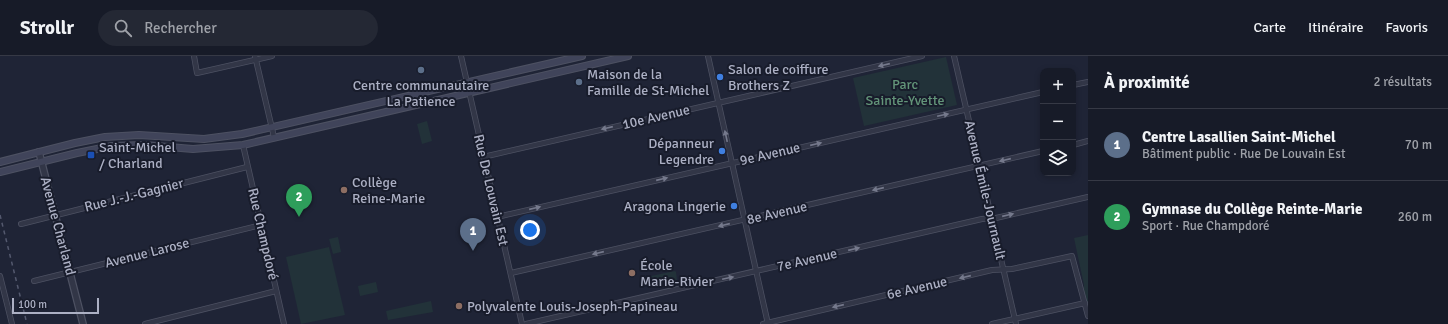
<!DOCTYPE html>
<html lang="fr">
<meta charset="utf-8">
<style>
body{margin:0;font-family:Signika,sans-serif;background:#242834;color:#f1f3f6}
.controls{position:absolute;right:12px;top:12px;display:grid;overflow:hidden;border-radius:8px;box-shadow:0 2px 6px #0003}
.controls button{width:36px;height:36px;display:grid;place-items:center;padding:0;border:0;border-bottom:1px solid #363945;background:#171b28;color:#f1f3f6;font:20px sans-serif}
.scale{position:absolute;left:12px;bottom:10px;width:87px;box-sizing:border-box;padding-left:4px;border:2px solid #acb0c4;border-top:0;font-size:11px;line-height:14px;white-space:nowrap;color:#acb0c4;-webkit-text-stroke:3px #181c2b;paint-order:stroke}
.you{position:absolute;left:530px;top:174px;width:14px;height:14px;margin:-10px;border:3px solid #fff;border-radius:50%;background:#1a73e8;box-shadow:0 0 0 6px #1a73e833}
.badge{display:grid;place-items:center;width:26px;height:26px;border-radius:50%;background:#7b91fb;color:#fff;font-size:13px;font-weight:700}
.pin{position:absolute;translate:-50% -33px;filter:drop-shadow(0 1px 2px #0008)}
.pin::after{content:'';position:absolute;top:21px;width:14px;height:12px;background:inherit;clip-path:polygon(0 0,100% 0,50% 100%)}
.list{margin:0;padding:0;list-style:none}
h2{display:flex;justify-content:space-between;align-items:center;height:52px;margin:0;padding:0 16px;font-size:17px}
h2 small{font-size:13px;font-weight:400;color:#9ea1a8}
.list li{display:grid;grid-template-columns:26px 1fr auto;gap:12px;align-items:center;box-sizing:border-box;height:72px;padding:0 16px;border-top:1px solid #363945}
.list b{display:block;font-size:15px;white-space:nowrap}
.list p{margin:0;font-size:13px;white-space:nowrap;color:#9ea1a8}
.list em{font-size:13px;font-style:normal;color:#9ea1a8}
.icon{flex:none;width:22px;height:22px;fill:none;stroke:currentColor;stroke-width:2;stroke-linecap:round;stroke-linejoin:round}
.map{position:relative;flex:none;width:1088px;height:268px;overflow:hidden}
header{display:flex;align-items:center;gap:24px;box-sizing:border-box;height:56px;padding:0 20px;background:#171b28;border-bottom:1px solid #363945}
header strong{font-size:19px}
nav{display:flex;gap:22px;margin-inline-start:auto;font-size:14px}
.search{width:280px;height:36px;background:#242834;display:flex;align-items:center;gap:10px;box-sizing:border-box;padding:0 14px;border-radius:22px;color:#9ea1a8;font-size:15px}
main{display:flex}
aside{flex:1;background:#171b28}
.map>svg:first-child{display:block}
.green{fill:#223239}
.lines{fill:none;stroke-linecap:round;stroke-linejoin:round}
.minor-casing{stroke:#4d5162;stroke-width:6}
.tertiary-casing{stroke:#4d5162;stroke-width:8}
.secondary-casing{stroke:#4d5162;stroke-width:8}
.minor{stroke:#323647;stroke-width:4.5}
.tertiary{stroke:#323647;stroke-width:5.5}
.secondary{stroke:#40445a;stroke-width:6}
.rail{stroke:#54596e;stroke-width:1.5;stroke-dasharray:4 4;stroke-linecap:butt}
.oneway{fill:#75798c}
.service-dot{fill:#5c6f8a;stroke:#181c2b;stroke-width:1.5}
.shop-dot{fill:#3f7fe0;stroke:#181c2b;stroke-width:1.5}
.transit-dot{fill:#1a4fb4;stroke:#181c2b;stroke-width:1.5}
.education-dot{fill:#8d6e63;stroke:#181c2b;stroke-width:1.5}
.labels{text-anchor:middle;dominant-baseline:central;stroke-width:4;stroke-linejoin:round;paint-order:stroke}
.poi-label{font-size:14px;fill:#acb0c4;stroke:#181c2b;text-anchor:start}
.park-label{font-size:14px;fill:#639579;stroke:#181c2b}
.street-label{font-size:14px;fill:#acb0c4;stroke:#181c2b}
</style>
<header>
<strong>Strollr</strong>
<div class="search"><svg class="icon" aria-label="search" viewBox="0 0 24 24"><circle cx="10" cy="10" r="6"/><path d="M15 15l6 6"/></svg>Rechercher</div>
<nav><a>Carte</a><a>Itinéraire</a><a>Favoris</a></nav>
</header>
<main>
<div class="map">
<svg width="1088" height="268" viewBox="0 0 1088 268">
<rect width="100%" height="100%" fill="#1f2436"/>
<g class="green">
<polygon points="946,1 957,49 864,70 853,22"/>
<polygon points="427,65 432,85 422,88 417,68"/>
<polygon points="1088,179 1088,261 1083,240 1084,229 1074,182"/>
<polygon points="338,181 341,196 333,198 329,183"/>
<polygon points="329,191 345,259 301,268 286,201"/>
<polygon points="675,215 676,216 677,224 653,230 651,220"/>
<polygon points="376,226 378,236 360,240 358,230"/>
<polygon points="431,245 433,256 388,264 386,255"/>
</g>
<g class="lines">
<defs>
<g id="minor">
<polyline points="194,0 197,17 272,0"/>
<polyline points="255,0 274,81"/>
<polyline points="461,0 522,268"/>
<polyline points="708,0 768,268"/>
<polyline points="954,0 1016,268"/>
<polyline points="1073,29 1088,26"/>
<polyline points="243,89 284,268"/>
<polyline points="1073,89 1088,85"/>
<polyline points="483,101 922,0"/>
<polyline points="497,161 1043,36"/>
<polyline points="21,168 247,111"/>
<polyline points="511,217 1043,95"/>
<polyline points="0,220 12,268"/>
<polyline points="34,225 261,169"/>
<polyline points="145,268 276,235"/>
<polyline points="526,268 982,163 996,162 1088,141"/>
<polyline points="763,268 992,214 1012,213 1072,200 1088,260"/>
<polyline points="992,268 1085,247"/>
</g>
<polyline id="tertiary" points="39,96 83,268"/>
<g id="secondary">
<polyline points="0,106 75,87 105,81 139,79 204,83 242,78 582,0"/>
<polyline points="0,116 77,97 112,90 144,89 193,93 243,89 628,0"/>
</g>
</defs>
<use href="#minor" class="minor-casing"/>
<use href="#tertiary" class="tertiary-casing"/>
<use href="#secondary" class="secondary-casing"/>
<use href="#minor" class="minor"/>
<use href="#tertiary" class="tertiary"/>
<use href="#secondary" class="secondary"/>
<polyline class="rail" points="0,159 27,268"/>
</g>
<defs><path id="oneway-solid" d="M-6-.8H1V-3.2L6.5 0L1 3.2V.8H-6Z"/></defs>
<g class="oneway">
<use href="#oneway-solid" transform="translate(884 9) rotate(167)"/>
<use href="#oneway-solid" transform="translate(943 59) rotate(-12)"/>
<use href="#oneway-solid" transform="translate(607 72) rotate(167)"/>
<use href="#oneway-solid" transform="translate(726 80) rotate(-102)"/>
<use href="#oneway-solid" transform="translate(816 88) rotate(-13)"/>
<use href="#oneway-solid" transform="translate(1005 104) rotate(167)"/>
<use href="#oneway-solid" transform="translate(662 123) rotate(-13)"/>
<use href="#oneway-solid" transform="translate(878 133) rotate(167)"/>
<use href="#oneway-solid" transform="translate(535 152) rotate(-13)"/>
<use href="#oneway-solid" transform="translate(1008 159) rotate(-13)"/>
<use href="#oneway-solid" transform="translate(724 169) rotate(167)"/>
<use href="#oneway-solid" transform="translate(854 193) rotate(-13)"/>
<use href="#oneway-solid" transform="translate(598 197) rotate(167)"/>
<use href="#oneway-solid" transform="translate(965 221) rotate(167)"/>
<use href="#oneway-solid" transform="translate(728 222) rotate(-12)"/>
<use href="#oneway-solid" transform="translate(838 250) rotate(167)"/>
</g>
<g class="service-dot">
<circle cx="421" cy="14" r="4"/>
<circle cx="579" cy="26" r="4"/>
</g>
<g class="shop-dot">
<circle cx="720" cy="21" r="4"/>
<circle cx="722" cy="95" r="4"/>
<circle cx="734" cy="150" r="4"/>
</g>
<rect class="transit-dot" x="87" y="95" width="8" height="8" rx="2"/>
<g class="education-dot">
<circle cx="344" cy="134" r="4"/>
<circle cx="632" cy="217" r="4"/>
<circle cx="459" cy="250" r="4"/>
</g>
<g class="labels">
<g class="poi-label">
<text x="728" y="13">Salon de coiffure<tspan x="728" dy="16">Brothers Z</tspan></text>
<text x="587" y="18">Maison de la<tspan x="587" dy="16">Famille de St-Michel</tspan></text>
<text x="421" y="29" text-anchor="middle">Centre communautaire<tspan x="421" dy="16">La Patience</tspan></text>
<text x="714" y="87" text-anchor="end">Dépanneur<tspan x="714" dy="16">Legendre</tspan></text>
<text x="99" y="91">Saint-Michel<tspan x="99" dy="16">/ Charland</tspan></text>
<text x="352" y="126">Collège<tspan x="352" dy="16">Reine-Marie</tspan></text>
<text x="726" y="150" text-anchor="end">Aragona Lingerie</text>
<text x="640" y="209">École<tspan x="640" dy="16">Marie-Rivier</tspan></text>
<text x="467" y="250">Polyvalente Louis-Joseph-Papineau</text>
</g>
<g class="park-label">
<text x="905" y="28">Parc<tspan x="905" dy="16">Sainte-Yvette</tspan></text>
</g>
<g class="street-label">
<text transform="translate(656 61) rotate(-13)">10e Avenue</text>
<text transform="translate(770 98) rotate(-13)">9e Avenue</text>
<text transform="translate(491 134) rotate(77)">Rue De Louvain Est</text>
<text transform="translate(985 134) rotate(77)">Avenue Émile-Journault</text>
<text transform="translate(134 139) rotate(-14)">Rue J.-J.-Gagnier</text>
<text transform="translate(777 157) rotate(-13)">8e Avenue</text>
<text transform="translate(58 170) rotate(75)">Avenue Charland</text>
<text transform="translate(263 178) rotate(77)">Rue Champdoré</text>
<text transform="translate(147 197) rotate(-14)">Avenue Larose</text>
<text transform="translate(807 204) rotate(-13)">7e Avenue</text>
<text transform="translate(917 232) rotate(-13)">6e Avenue</text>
</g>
</g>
</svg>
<div class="controls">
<button>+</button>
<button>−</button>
<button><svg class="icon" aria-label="layers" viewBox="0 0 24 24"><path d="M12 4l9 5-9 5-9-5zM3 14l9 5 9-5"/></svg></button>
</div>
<div class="scale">100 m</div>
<div class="you"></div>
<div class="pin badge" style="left:473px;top:195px;background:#5c6f8a">1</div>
<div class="pin badge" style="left:299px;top:161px;background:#2e9e5b">2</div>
</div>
<aside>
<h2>À proximité<small>2 résultats</small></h2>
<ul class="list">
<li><span class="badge" style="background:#5c6f8a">1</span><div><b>Centre Lasallien Saint-Michel</b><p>Bâtiment public · Rue De Louvain Est</p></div><em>70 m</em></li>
<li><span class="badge" style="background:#2e9e5b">2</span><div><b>Gymnase du Collège Reinte-Marie</b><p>Sport · Rue Champdoré</p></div><em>260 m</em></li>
</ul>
</aside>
</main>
